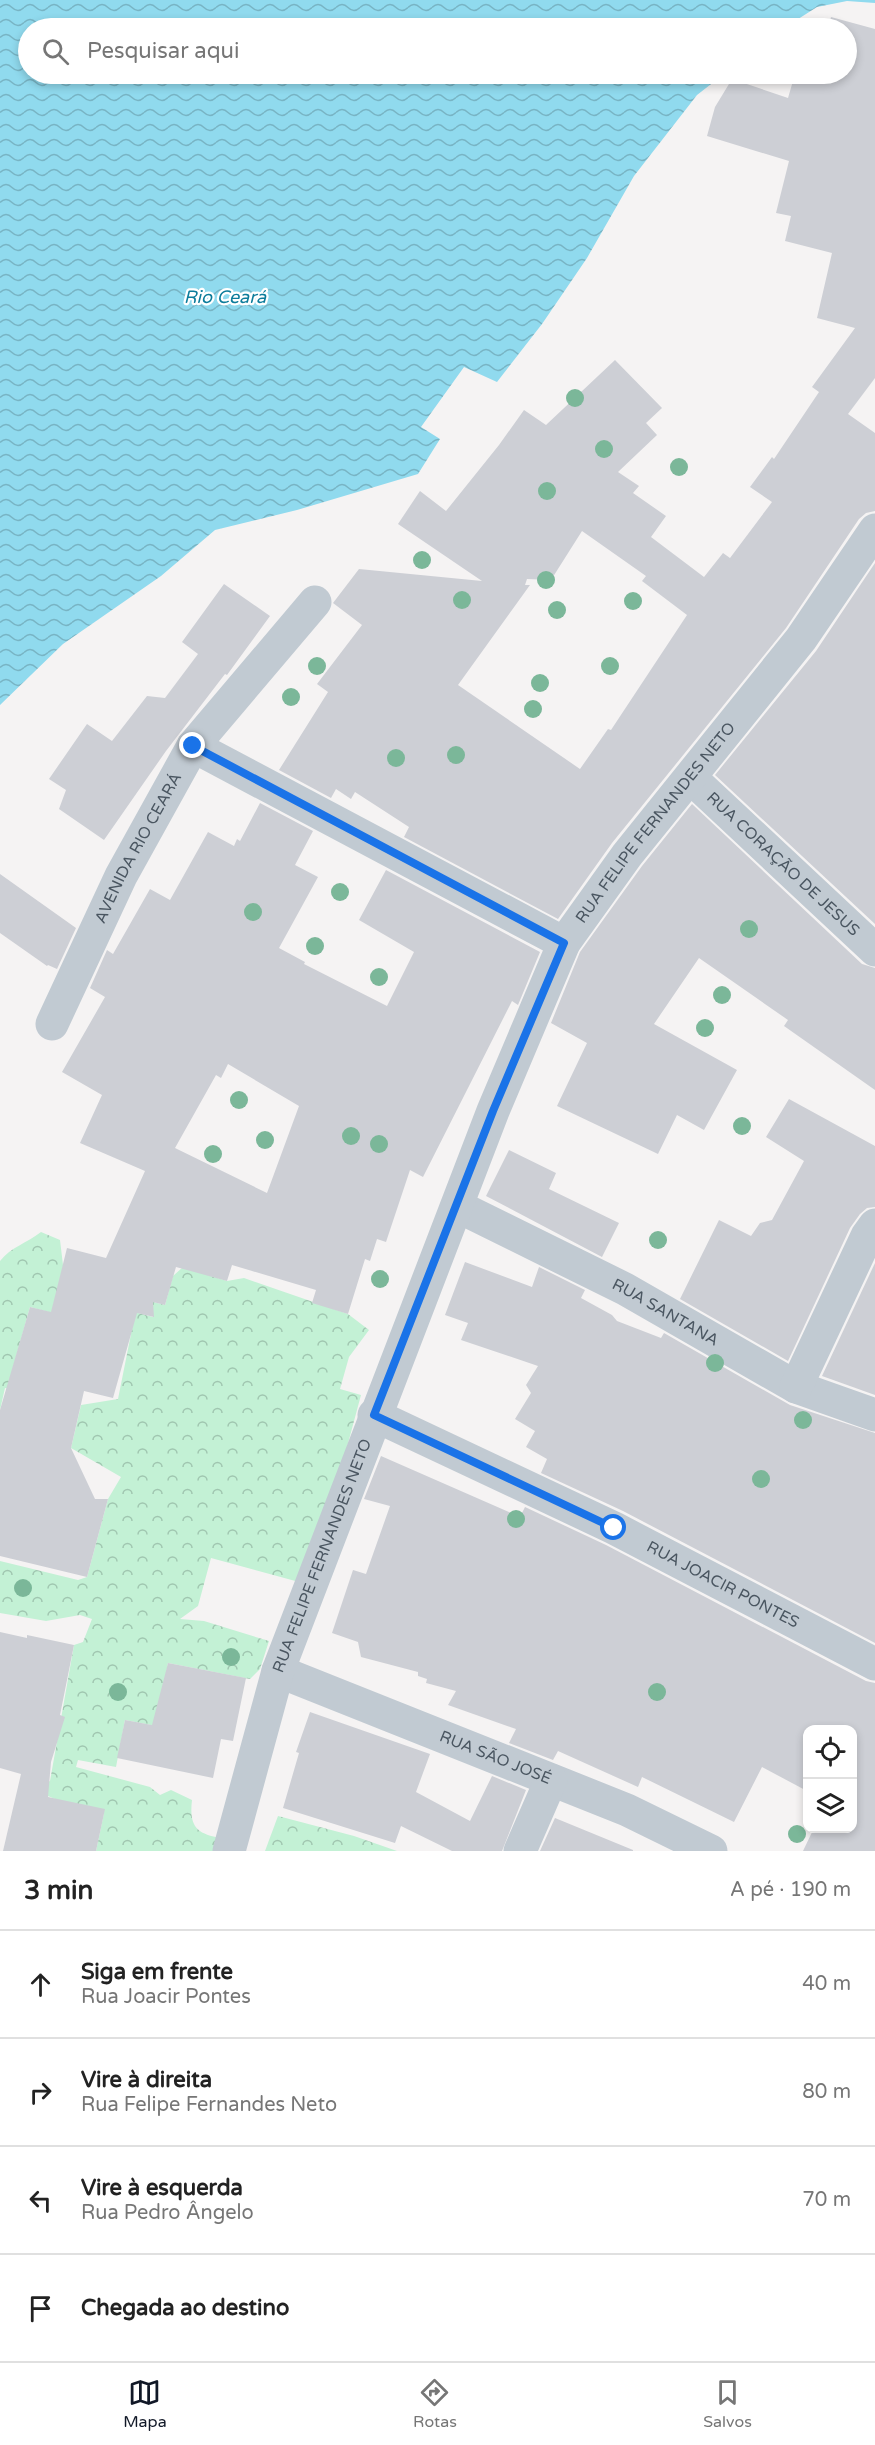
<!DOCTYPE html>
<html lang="pt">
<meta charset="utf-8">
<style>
body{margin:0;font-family:"Varela Round",sans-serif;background:#f2f2f2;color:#222}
.controls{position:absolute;right:18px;bottom:18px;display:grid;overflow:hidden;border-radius:12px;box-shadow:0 3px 9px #0003}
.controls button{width:54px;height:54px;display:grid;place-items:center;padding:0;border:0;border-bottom:2px solid #e0e0e0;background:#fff;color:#222;font:30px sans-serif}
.stop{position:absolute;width:18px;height:18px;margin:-14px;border:4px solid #1a73e8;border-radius:50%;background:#fff}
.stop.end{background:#1a73e8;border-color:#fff;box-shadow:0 2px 6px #0008}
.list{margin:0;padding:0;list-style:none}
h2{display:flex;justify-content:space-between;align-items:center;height:78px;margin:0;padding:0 24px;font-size:26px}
h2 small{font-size:20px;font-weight:400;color:#767676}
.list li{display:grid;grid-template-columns:39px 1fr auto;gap:18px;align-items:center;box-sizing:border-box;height:108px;padding:0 24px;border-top:2px solid #e0e0e0}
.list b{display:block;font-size:22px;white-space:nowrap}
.list p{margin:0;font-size:20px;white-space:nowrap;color:#767676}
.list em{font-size:20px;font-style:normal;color:#767676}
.icon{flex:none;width:33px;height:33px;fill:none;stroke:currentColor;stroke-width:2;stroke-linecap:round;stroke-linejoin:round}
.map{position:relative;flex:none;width:875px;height:1851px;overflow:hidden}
.search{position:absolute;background:#fff;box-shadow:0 3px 9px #0003;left:18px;right:18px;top:18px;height:66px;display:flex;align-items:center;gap:15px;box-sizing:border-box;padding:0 21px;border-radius:33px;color:#767676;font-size:22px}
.sheet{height:510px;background:#fff}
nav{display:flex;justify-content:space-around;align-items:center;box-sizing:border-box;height:84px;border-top:2px solid #e0e0e0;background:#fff;font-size:16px;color:#767676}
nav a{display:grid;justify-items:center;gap:3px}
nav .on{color:#111827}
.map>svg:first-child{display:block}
.forest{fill:url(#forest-crowns)}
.water{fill:url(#water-waves)}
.building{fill:#cdcfd5;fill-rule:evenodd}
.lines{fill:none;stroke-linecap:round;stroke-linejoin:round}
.minor{stroke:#c1cad2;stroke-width:33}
.tree{fill:#7bb799}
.route{stroke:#1a73e8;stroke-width:8}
.labels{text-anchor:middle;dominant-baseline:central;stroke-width:4.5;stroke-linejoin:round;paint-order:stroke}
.street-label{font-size:16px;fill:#4a5661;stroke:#fff}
.water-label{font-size:18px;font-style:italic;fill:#0c7c9b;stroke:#fff}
</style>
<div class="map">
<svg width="875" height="1851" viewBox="0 0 875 1851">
<defs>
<pattern id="forest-crowns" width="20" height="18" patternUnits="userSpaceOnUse" patternTransform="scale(1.5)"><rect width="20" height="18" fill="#c3f1d5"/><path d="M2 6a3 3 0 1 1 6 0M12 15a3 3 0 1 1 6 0" fill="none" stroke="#a0c6b0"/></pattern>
<pattern id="water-waves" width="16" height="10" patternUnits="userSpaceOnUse" patternTransform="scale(1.5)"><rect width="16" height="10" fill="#90daee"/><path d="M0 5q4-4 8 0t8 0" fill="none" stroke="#78b4c4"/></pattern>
</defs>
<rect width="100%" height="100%" fill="#f5f3f3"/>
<g class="forest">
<path d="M41,1232L60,1240L63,1265L75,1296L153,1317V1302L165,1305L173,1276L183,1267L227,1281L244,1278L348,1314L369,1330L349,1357L340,1389L361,1395L310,1585L211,1558L198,1606L180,1619L204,1621L269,1641L260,1669L250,1679L168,1663L156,1726L125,1720L116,1767L78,1760L76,1767L150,1787L160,1795L171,1790L192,1800C189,1826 196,1834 221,1838L229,1851H96L104,1813L75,1807L33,1790L50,1781L74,1645L83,1642L92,1619L80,1615L46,1621L0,1613V1561L78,1580L87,1577L108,1499L121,1477L71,1448L81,1405L118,1399L131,1334L30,1307L12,1371L17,1390L5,1388L0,1410V1261C11,1247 27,1243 41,1232Z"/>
<polygon points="278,1816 354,1836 397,1851 265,1851"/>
</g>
<polygon class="water" points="0,0 875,0 875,3 847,1 817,7 784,28 28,28 28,74 724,74 697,95 634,176 587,258 542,324 497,382 464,367 421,427 440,439 418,474 297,510 215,530 161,576 63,644 0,705"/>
<g class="building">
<path d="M831,17L875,29V378L848,414L875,433V511L866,513L859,519L786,628L612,843L558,919L404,837L409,827L355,792L351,799L336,789L331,798L279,770L328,692L317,684L362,625L333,603L359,569L482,581L398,524L420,491L446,511L499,445L524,410L546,425L615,360L662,408L646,423L657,435L618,472L639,486L633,493L666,516L651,537L704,577L723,553L730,558L772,502L750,487L772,457L774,459L819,392L812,387L855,328L817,318L832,253L785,241L791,216L776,213L789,161L707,136L715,107L732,79L788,98L795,74H846V28H828ZM582,531L646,576L642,581L687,615L611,730L608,729L580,769L458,685L530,585H525L527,579L551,580Z"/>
<polygon points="875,563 875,924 715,775 816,651"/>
<polygon points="224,584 270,616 227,675 225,674 166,751 104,840 59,809 66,790 49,779 87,724 112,741 147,696 165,698 198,654 182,642"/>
<path d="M260,803L313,831L295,865L318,877L279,948L305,962L304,964L387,1006L414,952L359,920L386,870L540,952L518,1005L512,1001L423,1177L410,1170L386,1242L377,1239L370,1261L365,1259L348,1314L312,1303L316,1290L232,1265L227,1281L176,1267L165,1305L153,1302L154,1317L137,1313L113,1398L84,1391L71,1448L95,1499H108L87,1577L0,1556V1410L30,1307L51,1312L67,1248L106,1258L145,1171L80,1143L102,1095L62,1072L105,997L90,988L107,950L113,954L150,889L170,900L208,832L234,846L237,839L240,841ZM228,1064L299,1106L267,1193L175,1148L216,1075L221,1078Z"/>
<polygon points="692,804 862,964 875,968 875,1090 784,1026 788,1020 699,958 654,1024 737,1070 704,1130 677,1115 658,1154 557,1106 587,1043 551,1023 580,952 642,866"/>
<polygon points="0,874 76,928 57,969 48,965 47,966 0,933"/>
<polygon points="789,1099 875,1146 875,1207 867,1208 860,1214 850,1228 788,1361 680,1299 719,1220 751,1236 760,1223 772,1220 804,1161 766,1137"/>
<polygon points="509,1150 556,1173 549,1189 619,1223 602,1257 486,1196"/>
<polygon points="465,1262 532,1287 539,1267 585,1290 581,1298 612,1315 617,1321 661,1338 664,1333 790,1405 875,1433 875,1643 623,1511 541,1473 547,1459 526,1447 535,1431 515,1419 531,1393 526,1385 538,1366 461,1340 468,1323 445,1315"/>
<polygon points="875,1263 875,1395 822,1376"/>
<polygon points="381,1456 520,1517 525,1507 606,1545 866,1681 875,1683 875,1851 803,1851 814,1828 852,1828 852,1730 807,1730 807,1791 762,1767 734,1822 642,1777 638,1787 558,1751 553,1760 509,1743 516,1729 448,1705 456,1691 426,1683 427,1679 418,1676 418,1672 361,1657 358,1642 332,1633 353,1570 366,1574 390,1506 364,1499"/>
<polygon points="0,1632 27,1638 27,1635 74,1645 60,1715 65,1717 51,1762 48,1797 105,1809 96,1851 3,1851 21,1774 0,1768"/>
<polygon points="168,1663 246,1678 233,1741 221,1739 213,1778 117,1758 125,1720 152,1725"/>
<polygon points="310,1712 430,1754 416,1792 470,1821 492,1776 526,1790 502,1851 452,1851 401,1826 395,1843 283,1808 299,1753 296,1752"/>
<polygon points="555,1818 633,1850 633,1851 540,1851"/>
</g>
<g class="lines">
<g class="minor">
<polyline points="193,746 564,943"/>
<path id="s1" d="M691,778L875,950"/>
<path id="s2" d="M52,1024L121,876L193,746L315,602"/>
<path id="s3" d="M457,1206L625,1289L796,1387L875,1415"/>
<polyline points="796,1387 867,1236 875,1225"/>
<path id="s4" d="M374,1415L614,1528L875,1664"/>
<path id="s5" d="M278,1671L627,1810L711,1851"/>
<path id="s6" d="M229,1851L278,1671L493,1111L564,943L627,855L801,639L875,530"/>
<polyline points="520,1851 551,1780"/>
</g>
</g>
<g class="tree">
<circle cx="575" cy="398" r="9"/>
<circle cx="604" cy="449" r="9"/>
<circle cx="679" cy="467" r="9"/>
<circle cx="547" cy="491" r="9"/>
<circle cx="422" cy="560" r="9"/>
<circle cx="546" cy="580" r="9"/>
<circle cx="462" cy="600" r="9"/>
<circle cx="633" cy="601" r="9"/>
<circle cx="557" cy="610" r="9"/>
<circle cx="317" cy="666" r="9"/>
<circle cx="610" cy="666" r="9"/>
<circle cx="540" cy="683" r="9"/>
<circle cx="291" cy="697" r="9"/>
<circle cx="533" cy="709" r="9"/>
<circle cx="456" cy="755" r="9"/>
<circle cx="396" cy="758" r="9"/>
<circle cx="340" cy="892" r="9"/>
<circle cx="253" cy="912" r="9"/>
<circle cx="749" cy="929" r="9"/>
<circle cx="315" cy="946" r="9"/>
<circle cx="379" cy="977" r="9"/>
<circle cx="722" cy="995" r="9"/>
<circle cx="705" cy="1028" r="9"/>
<circle cx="239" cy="1100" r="9"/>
<circle cx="742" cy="1126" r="9"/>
<circle cx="351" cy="1136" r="9"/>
<circle cx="265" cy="1140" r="9"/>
<circle cx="379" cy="1144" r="9"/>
<circle cx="213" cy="1154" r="9"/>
<circle cx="658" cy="1240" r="9"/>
<circle cx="380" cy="1279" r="9"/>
<circle cx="715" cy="1363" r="9"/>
<circle cx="803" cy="1420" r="9"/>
<circle cx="761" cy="1479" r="9"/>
<circle cx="516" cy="1519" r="9"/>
<circle cx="23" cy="1588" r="9"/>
<circle cx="231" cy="1657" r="9"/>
<circle cx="118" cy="1692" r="9"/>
<circle cx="657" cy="1692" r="9"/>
<circle cx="797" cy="1834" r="9"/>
</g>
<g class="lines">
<polyline class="route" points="193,746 564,943 493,1111 374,1415 614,1528"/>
</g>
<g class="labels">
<g class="street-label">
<text stroke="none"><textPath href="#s6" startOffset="1120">RUA FELIPE FERNANDES NETO</textPath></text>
<text stroke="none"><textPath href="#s2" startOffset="196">AVENIDA RIO CEARÁ</textPath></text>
<text stroke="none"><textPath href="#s1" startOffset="126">RUA CORAÇÃO DE JESUS</textPath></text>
<text stroke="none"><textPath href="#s3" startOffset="234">RUA SANTANA</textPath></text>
<text stroke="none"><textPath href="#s6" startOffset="310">RUA FELIPE FERNANDES NETO</textPath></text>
<text stroke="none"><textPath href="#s4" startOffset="388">RUA JOACIR PONTES</textPath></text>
<text stroke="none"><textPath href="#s5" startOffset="234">RUA SÃO JOSÉ</textPath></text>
</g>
<g class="water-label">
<text x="225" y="297">Rio Ceará</text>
</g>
</g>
</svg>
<div class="controls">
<button><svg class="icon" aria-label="locate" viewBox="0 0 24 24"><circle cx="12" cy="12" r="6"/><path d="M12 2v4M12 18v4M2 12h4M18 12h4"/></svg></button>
<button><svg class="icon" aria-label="layers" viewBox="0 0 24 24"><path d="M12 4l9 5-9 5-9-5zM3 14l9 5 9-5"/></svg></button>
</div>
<div class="stop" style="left:614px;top:1528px"></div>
<div class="stop end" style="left:193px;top:746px"></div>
<div class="search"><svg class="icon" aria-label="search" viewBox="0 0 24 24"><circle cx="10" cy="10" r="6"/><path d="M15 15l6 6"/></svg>Pesquisar aqui</div>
</div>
<section class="sheet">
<h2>3 min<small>A pé · 190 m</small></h2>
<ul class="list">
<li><svg class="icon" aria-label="ahead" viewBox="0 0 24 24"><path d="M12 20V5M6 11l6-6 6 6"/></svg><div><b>Siga em frente</b><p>Rua Joacir Pontes</p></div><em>40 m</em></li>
<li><svg class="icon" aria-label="right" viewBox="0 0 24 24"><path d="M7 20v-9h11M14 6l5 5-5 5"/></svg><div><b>Vire à direita</b><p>Rua Felipe Fernandes Neto</p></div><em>80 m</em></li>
<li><svg class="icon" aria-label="left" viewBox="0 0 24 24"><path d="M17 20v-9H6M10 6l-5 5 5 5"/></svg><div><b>Vire à esquerda</b><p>Rua Pedro Ângelo</p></div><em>70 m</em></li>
<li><svg class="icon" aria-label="arrive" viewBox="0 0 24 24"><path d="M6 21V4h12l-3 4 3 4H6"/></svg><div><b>Chegada ao destino</b></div></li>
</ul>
</section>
<nav>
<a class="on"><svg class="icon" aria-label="map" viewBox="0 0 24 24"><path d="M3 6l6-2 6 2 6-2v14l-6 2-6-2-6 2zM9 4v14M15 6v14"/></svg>Mapa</a>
<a><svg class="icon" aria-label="directions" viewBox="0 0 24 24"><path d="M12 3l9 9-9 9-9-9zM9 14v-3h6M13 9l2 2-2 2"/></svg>Rotas</a>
<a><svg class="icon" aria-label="saved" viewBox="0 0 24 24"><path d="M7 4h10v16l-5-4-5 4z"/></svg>Salvos</a>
</nav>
